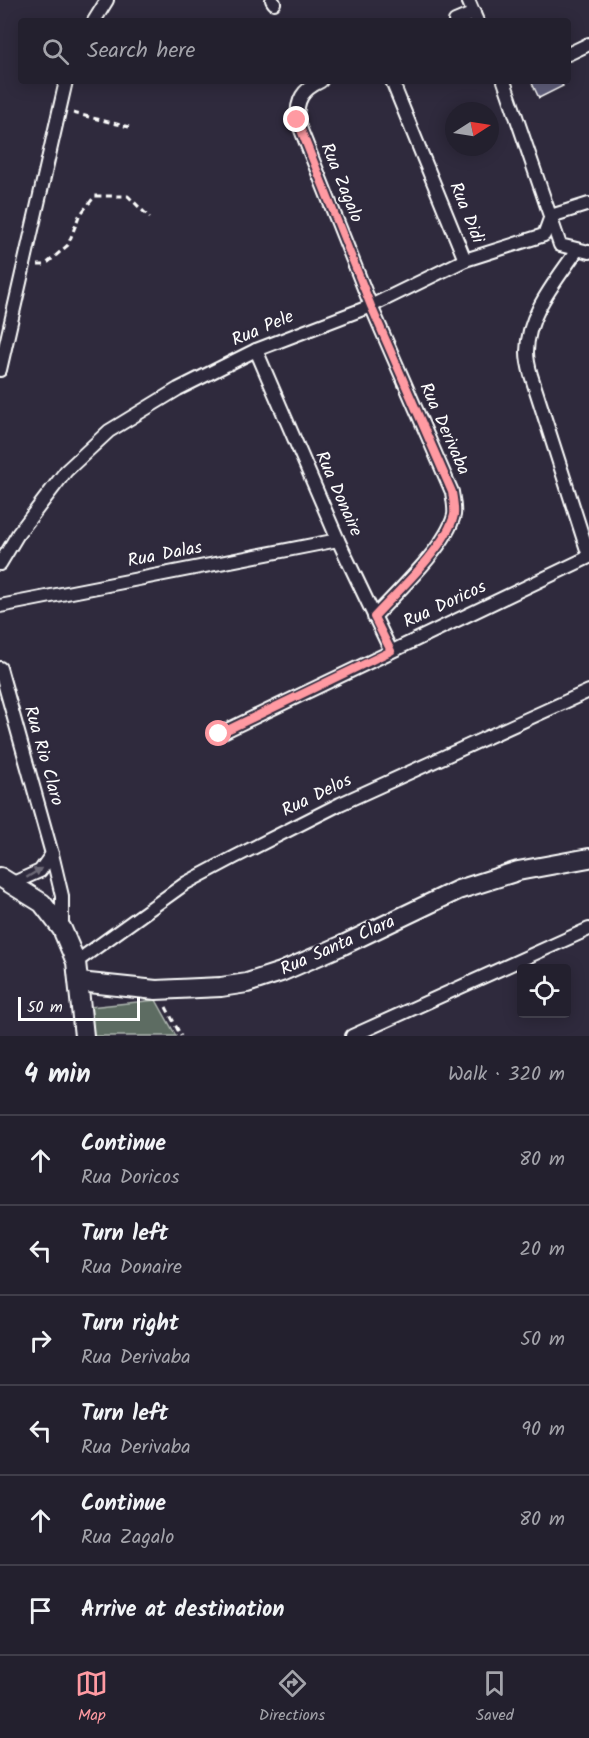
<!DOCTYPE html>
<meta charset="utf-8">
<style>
body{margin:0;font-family:Kalam,sans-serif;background:#2b2836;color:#f1f3f6}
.controls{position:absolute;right:18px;bottom:18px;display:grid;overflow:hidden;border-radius:6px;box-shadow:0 3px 15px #0003}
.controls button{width:54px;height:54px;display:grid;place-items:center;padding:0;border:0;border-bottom:2px solid #403e4a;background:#23202e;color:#f1f3f6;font:30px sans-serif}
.compass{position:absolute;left:445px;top:102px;width:54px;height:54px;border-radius:50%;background:#23202e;box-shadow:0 3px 15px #0003;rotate:78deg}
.scale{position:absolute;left:18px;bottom:15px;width:122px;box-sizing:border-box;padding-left:6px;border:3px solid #fff;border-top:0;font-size:16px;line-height:21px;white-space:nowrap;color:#fff;-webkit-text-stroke:4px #2f2a3d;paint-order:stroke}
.stop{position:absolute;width:18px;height:18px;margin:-14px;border:4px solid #ff9aa2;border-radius:50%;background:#fff}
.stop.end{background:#ff9aa2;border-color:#fff;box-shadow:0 2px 6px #0008}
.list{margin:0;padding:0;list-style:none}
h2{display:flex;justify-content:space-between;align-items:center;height:78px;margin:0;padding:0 24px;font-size:26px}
h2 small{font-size:20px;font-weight:400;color:#a3a3aa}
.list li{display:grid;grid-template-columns:39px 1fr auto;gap:18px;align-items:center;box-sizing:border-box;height:90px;padding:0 24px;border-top:2px solid #403e4a}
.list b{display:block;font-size:22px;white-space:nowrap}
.list p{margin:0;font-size:20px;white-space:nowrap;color:#a3a3aa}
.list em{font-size:20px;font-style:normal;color:#a3a3aa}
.icon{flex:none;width:33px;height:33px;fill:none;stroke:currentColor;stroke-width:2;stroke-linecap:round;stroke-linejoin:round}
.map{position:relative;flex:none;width:589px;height:1036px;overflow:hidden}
.search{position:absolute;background:#23202e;box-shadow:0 3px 15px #0003;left:18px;right:18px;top:18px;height:66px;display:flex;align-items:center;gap:15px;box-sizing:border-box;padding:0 21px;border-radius:6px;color:#a3a3aa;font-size:22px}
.sheet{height:618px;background:#23202e}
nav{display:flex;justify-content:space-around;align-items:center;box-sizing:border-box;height:84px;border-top:2px solid #403e4a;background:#23202e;font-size:16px;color:#a3a3aa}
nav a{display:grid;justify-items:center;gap:3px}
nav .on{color:#ff9aa2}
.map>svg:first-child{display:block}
.green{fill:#5d6c62;stroke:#aeb6b0;stroke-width:1.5}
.building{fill:#615e7c;stroke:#fff;stroke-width:1.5}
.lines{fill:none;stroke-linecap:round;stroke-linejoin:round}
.street-casing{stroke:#fff;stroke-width:16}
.secondary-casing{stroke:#fff;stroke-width:22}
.path{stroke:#fff;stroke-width:3;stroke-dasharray:6 4.5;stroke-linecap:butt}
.street{stroke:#2f2a3d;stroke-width:12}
.secondary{stroke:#2f2a3d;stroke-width:18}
.oneway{fill:#6d6a77}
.route{stroke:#ff9aa2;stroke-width:8}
.labels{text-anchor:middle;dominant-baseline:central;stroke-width:4.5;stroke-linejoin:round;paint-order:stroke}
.street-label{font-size:18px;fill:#fff;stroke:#2f2a3d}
</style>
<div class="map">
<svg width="589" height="1036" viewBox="0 0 589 1036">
<rect width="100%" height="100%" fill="#2f2a3d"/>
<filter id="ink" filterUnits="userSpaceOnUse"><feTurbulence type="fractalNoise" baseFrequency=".0167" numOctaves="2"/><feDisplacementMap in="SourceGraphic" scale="12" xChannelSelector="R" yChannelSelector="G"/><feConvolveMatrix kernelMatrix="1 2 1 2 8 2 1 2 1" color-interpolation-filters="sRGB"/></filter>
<g filter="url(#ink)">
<polygon class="green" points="156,1000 176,1036 93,1036 90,1007"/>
<polygon class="building" points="531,81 560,81 563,86 539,98"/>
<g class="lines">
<defs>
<g id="street">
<polyline points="272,0 274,3"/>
<polyline points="468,0 477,21"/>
<polyline points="94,21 107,0"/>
<polyline points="455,21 474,13"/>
<polyline points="568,54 589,44"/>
<path d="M321,81C302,90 297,99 297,120L371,306L452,492C453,499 455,508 454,515C447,546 396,593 374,617"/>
<polyline points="392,81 465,260"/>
<polyline points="504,81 560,245 589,252"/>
<path d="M577,250C557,280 527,314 527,352C527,359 529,368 531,375L589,556"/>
<polyline points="256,350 338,540 391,651"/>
<polyline points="0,370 66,81"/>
<polyline points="0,564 18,534 66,471 109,431 178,389 256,350 371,306 465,260 544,235 551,216 589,204"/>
<polyline points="0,606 338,540"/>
<polyline points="0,668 52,854 62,896 62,929"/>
<polyline points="219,734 589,557"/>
<polyline points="11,884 40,871 52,854"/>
<polyline points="76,962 186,883 235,857 340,804 589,691"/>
<polyline points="352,1036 589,929"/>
</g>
<g id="secondary">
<polyline points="0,877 42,903 62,929 76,962 84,1036"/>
<polyline points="79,982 156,990 221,987 247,983 281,972 343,945 458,890 518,871 589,858"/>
</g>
</defs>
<use href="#street" class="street-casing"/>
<use href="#secondary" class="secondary-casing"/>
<g class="path">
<polyline points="73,113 129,127"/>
<polyline points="38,265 45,265 68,245 79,216 95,196 128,196 150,218"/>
<polyline points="166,1007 181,1036"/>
</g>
<use href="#street" class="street"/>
<use href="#secondary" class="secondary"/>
</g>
<defs><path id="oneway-solid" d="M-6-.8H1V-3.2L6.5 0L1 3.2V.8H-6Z" transform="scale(1.5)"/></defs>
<use class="oneway" href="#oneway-solid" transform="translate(34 873) rotate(-32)"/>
</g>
<g class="lines" filter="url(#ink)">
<path class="route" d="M219,734L391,651L374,617C396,593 447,546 454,515C455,508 453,499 452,492L371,306L297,120"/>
</g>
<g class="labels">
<g class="street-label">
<text transform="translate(341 183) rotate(68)">Rua Zagalo</text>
<text transform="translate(466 213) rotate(68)">Rua Didi</text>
<text transform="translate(263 329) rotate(-23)">Rua Pele</text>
<text transform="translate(444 429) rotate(66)">Rua Derivaba</text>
<text transform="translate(338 494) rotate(66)">Rua Donaire</text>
<text transform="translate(165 555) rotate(-11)">Rua Dalas</text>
<text transform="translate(445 605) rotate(-25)">Rua Doricos</text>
<text transform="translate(43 756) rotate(74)">Rua Rio Claro</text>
<text transform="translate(317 796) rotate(-26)">Rua Delos</text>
<text transform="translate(338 946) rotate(-24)">Rua Santa Clara</text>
</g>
</g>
</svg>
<div class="controls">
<button><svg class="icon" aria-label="locate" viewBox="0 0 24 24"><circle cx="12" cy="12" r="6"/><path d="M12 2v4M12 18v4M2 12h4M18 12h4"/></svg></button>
</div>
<svg class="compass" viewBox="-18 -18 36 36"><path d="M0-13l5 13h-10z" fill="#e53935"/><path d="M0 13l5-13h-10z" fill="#a3a3aa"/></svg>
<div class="scale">50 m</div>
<div class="stop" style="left:219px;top:734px"></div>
<div class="stop end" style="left:297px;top:120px"></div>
<div class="search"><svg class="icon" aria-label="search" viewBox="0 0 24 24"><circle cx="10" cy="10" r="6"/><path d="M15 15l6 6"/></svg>Search here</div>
</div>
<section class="sheet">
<h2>4 min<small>Walk · 320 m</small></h2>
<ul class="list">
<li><svg class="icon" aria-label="ahead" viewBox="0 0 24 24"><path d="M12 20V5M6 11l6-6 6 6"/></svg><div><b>Continue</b><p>Rua Doricos</p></div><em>80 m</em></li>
<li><svg class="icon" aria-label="left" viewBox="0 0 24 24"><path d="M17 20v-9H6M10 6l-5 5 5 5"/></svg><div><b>Turn left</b><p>Rua Donaire</p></div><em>20 m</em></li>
<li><svg class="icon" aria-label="right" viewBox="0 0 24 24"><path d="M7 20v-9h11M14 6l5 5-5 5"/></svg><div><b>Turn right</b><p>Rua Derivaba</p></div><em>50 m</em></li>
<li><svg class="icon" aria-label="left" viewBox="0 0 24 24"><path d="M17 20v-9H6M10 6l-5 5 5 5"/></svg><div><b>Turn left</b><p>Rua Derivaba</p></div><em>90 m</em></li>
<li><svg class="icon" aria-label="ahead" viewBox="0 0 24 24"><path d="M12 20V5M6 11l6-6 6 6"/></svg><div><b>Continue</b><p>Rua Zagalo</p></div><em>80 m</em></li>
<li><svg class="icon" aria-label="arrive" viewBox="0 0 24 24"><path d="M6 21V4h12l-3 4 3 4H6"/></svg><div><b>Arrive at destination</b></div></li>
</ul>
</section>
<nav>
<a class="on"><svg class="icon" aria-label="map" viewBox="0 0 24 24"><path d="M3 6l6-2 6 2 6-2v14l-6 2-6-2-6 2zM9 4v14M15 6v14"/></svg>Map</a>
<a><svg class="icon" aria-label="directions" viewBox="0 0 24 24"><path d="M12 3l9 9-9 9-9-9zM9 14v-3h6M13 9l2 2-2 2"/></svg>Directions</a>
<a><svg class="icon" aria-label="saved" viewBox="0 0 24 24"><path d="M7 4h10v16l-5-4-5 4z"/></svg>Saved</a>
</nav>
